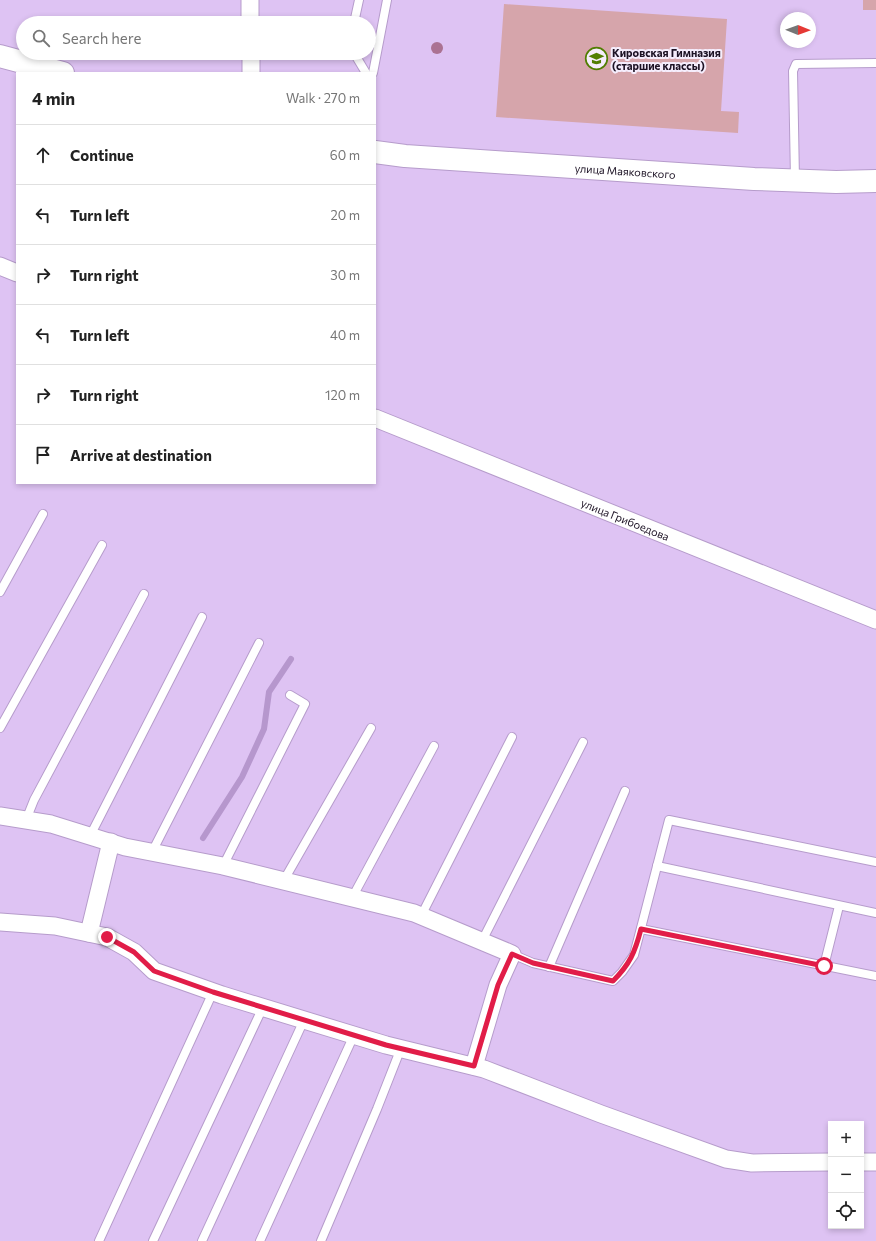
<!DOCTYPE html>
<meta charset="utf-8">
<style>
body{margin:0;font-family:Commissioner,sans-serif;background:#f6f6f6;color:#222}
.controls{position:absolute;right:12px;bottom:12px;display:grid;overflow:hidden;border-radius:0px;box-shadow:0 2px 6px #0003}
.controls button{width:36px;height:36px;display:grid;place-items:center;padding:0;border:0;border-bottom:1px solid #e0e0e0;background:#fff;color:#222;font:20px sans-serif}
.compass{position:absolute;left:780px;top:12px;width:36px;height:36px;border-radius:50%;background:#fff;box-shadow:0 2px 6px #0003;rotate:91deg}
.stop{position:absolute;width:12px;height:12px;margin:-9px;border:3px solid #e11d48;border-radius:50%;background:#fff}
.stop.end{background:#e11d48;border-color:#fff;box-shadow:0 1px 4px #0008}
.list{margin:0;padding:0;list-style:none}
h2{display:flex;justify-content:space-between;align-items:center;height:52px;margin:0;padding:0 16px;font-size:17px}
h2 small{font-size:13px;font-weight:400;color:#767676}
.list li{display:grid;grid-template-columns:26px 1fr auto;gap:12px;align-items:center;box-sizing:border-box;height:60px;padding:0 16px;border-top:1px solid #e0e0e0}
.list b{display:block;font-size:15px;white-space:nowrap}
.list em{font-size:13px;font-style:normal;color:#767676}
.icon{flex:none;width:22px;height:22px;fill:none;stroke:currentColor;stroke-width:2;stroke-linecap:round;stroke-linejoin:round}
.map{position:relative;flex:none;width:876px;height:1241px;overflow:hidden}
.search{position:absolute;background:#fff;box-shadow:0 2px 6px #0003;left:16px;top:16px;width:360px;height:44px;display:flex;align-items:center;gap:10px;box-sizing:border-box;padding:0 14px;border-radius:22px;color:#767676;font-size:15px}
.panel{position:absolute;background:#fff;box-shadow:0 2px 6px #0003;left:16px;top:72px;width:360px;height:412px;border-radius:0px}
.map>svg:first-child{display:block}
.green{fill:#d6a5ab}
.lines{fill:none;stroke-linecap:round;stroke-linejoin:round}
.stream{stroke:#b697cd;stroke-width:6}
.lane-casing{stroke:#b69ccb;stroke-width:10}
.street-casing{stroke:#b69ccb;stroke-width:19}
.secondary-casing{stroke:#b69ccb;stroke-width:24}
.lane{stroke:#fff;stroke-width:8}
.street{stroke:#fff;stroke-width:17}
.secondary{stroke:#fff;stroke-width:22}
.tree{fill:#ab7292}
.route{stroke:#e11d48;stroke-width:5}
.labels{text-anchor:middle;dominant-baseline:central;stroke-width:4;stroke-linejoin:round;paint-order:stroke}
.poi-label{font-size:11px;font-weight:bold;fill:#1c1224;stroke:#f5edfc;text-anchor:start}
.street-label{font-size:11px;fill:#1c1224;stroke:#f5edfc}
</style>
<div class="map">
<svg width="876" height="1241" viewBox="0 0 876 1241">
<rect width="100%" height="100%" fill="#dec3f3"/>
<g class="green">
<rect x="863" y="0" width="13" height="10"/>
<polygon points="504,4 727,19 721,111 739,112 738,133 496,117"/>
</g>
<g class="lines">
<polyline class="stream" points="203,838 242,777 264,729 269,692 291,659"/>
<defs>
<g id="lane">
<polyline points="354,23 359,0"/>
<polyline points="354,53 366,73"/>
<polyline points="373,73 387,0"/>
<polyline points="795,180 793,71 796,64 876,63"/>
<polyline points="0,592 43,514"/>
<polyline points="0,728 102,545"/>
<polyline points="26,820 34,800 144,594"/>
<polyline points="90,836 202,617"/>
<polyline points="152,852 259,643"/>
<polyline points="223,866 305,704 290,695"/>
<polyline points="657,866 876,913"/>
<polyline points="284,880 371,728"/>
<polyline points="352,898 434,746"/>
<polyline points="421,916 512,737"/>
<polyline points="641,929 876,976"/>
<polyline points="482,941 583,742"/>
<polyline points="512,954 533,963 613,981 622,972 634,955 669,820 876,862"/>
<polyline points="824,966 839,906"/>
<polyline points="549,967 625,791"/>
<polyline points="99,1241 213,992"/>
<polyline points="153,1241 263,1007"/>
<polyline points="202,1241 304,1020"/>
<polyline points="260,1241 354,1035"/>
<polyline points="321,1241 377,1109 401,1048"/>
</g>
<g id="street">
<polyline points="250,0 250,23"/>
<polyline points="251,53 251,73"/>
<polyline points="0,266 17,273"/>
<path id="s1" d="M375,418L876,620"/>
<polyline points="0,816 51,824 125,847 223,866 414,913 512,954 498,985 474,1066"/>
<polyline points="0,922 55,926 107,937 134,952 154,971 222,995 386,1045 484,1069 601,1114 726,1159 752,1163 831,1162"/>
<polyline points="89,933 111,842"/>
<polyline points="861,1162 876,1162"/>
</g>
<g id="secondary">
<polyline points="0,56 63,73"/>
<path id="s2" d="M375,152L405,156L754,179L836,182L876,181"/>
</g>
</defs>
<use href="#lane" class="lane-casing"/>
<use href="#street" class="street-casing"/>
<use href="#secondary" class="secondary-casing"/>
<use href="#lane" class="lane"/>
<use href="#street" class="street"/>
<use href="#secondary" class="secondary"/>
</g>
<circle class="tree" cx="437" cy="48" r="6"/>
<g class="lines">
<path class="route" d="M107,937L134,952L154,971L213,992L386,1045L474,1066L498,985L512,954L533,963L613,981C630,964 635,952 641,929L824,966"/>
</g>
<defs>
<symbol id="school-ring" viewBox="-11 -11 22 22"><circle r="9.5" fill="#f5edfc" stroke="#517e03" stroke-width="1.5"/><path d="M0-5L7-2L0 1L-7-2ZM-4 1L0 2.5L4 1V4Q0 6-4 4Z" fill="#517e03"/></symbol>
</defs>
<g fill-rule="evenodd">
<use href="#school-ring" x="584" y="46" width="25" height="25"/>
</g>
<g class="labels">
<g class="poi-label">
<text x="612" y="52">Кировская Гимназия<tspan x="612" dy="13">(старшие классы)</tspan></text>
</g>
<g class="street-label">
<text stroke="none"><textPath href="#s2" startOffset="251">улица Маяковского</textPath></text>
<text stroke="none"><textPath href="#s1" startOffset="270">улица Грибоедова</textPath></text>
</g>
</g>
</svg>
<div class="controls">
<button>+</button>
<button>−</button>
<button><svg class="icon" aria-label="locate" viewBox="0 0 24 24"><circle cx="12" cy="12" r="6"/><path d="M12 2v4M12 18v4M2 12h4M18 12h4"/></svg></button>
</div>
<svg class="compass" viewBox="-18 -18 36 36"><path d="M0-13l5 13h-10z" fill="#e53935"/><path d="M0 13l5-13h-10z" fill="#767676"/></svg>
<div class="stop" style="left:824px;top:966px"></div>
<div class="stop end" style="left:107px;top:937px"></div>
<div class="search"><svg class="icon" aria-label="search" viewBox="0 0 24 24"><circle cx="10" cy="10" r="6"/><path d="M15 15l6 6"/></svg>Search here</div>
<section class="panel">
<h2>4 min<small>Walk · 270 m</small></h2>
<ul class="list">
<li><svg class="icon" aria-label="ahead" viewBox="0 0 24 24"><path d="M12 20V5M6 11l6-6 6 6"/></svg><div><b>Continue</b></div><em>60 m</em></li>
<li><svg class="icon" aria-label="left" viewBox="0 0 24 24"><path d="M17 20v-9H6M10 6l-5 5 5 5"/></svg><div><b>Turn left</b></div><em>20 m</em></li>
<li><svg class="icon" aria-label="right" viewBox="0 0 24 24"><path d="M7 20v-9h11M14 6l5 5-5 5"/></svg><div><b>Turn right</b></div><em>30 m</em></li>
<li><svg class="icon" aria-label="left" viewBox="0 0 24 24"><path d="M17 20v-9H6M10 6l-5 5 5 5"/></svg><div><b>Turn left</b></div><em>40 m</em></li>
<li><svg class="icon" aria-label="right" viewBox="0 0 24 24"><path d="M7 20v-9h11M14 6l5 5-5 5"/></svg><div><b>Turn right</b></div><em>120 m</em></li>
<li><svg class="icon" aria-label="arrive" viewBox="0 0 24 24"><path d="M6 21V4h12l-3 4 3 4H6"/></svg><div><b>Arrive at destination</b></div></li>
</ul>
</section>
</div>
